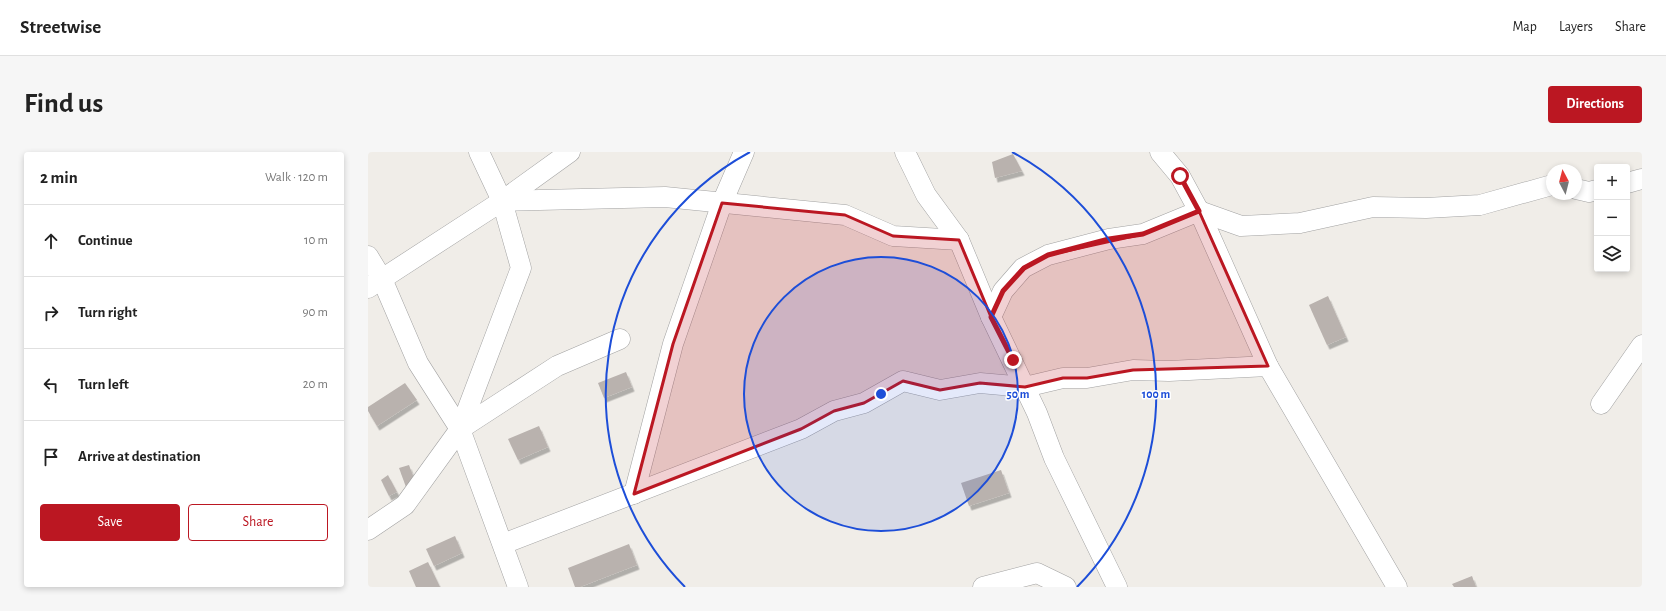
<!DOCTYPE html>
<meta charset="utf-8">
<style>
body{margin:0;font-family:"Alegreya Sans",sans-serif;background:#f6f6f6;color:#222}
.controls{position:absolute;right:12px;top:12px;display:grid;overflow:hidden;border-radius:4px;box-shadow:0 2px 6px #0003}
.controls button{width:36px;height:36px;display:grid;place-items:center;padding:0;border:0;border-bottom:1px solid #e0e0e0;background:#fff;color:#222;font:20px sans-serif}
.compass{position:absolute;left:1178px;top:12px;width:36px;height:36px;border-radius:50%;background:#fff;box-shadow:0 2px 6px #0003;rotate:353deg}
.stop{position:absolute;width:12px;height:12px;margin:-9px;border:3px solid #bb1722;border-radius:50%;background:#fff}
.stop.end{background:#bb1722;border-color:#fff;box-shadow:0 1px 4px #0008}
.list{margin:0;padding:0;list-style:none}
h2{display:flex;justify-content:space-between;align-items:center;height:52px;margin:0;padding:0 16px;font-size:17px}
h2 small{font-size:13px;font-weight:400;color:#767676}
.list li{display:grid;grid-template-columns:26px 1fr auto;gap:12px;align-items:center;box-sizing:border-box;height:72px;padding:0 16px;border-top:1px solid #e0e0e0}
.list b{display:block;font-size:15px;white-space:nowrap}
.list em{font-size:13px;font-style:normal;color:#767676}
.actions{display:flex;gap:8px;padding:12px 16px}
.actions a{flex:1;padding:9px 0;border:1px solid #bb1722;border-radius:4px;text-align:center;font-size:14px;color:#bb1722}
.actions .main{background:#bb1722;color:#fff}
.icon{flex:none;width:22px;height:22px;fill:none;stroke:currentColor;stroke-width:2;stroke-linecap:round;stroke-linejoin:round}
.map{position:relative;flex:none;width:1274px;height:435px;overflow:hidden;border-radius:4px}
header{display:flex;align-items:center;gap:24px;box-sizing:border-box;height:56px;padding:0 20px;background:#fff;border-bottom:1px solid #e0e0e0}
header strong{font-size:19px}
nav{display:flex;gap:22px;margin-inline-start:auto;font-size:14px}
.intro{display:flex;align-items:center;justify-content:space-between;box-sizing:border-box;height:96px;padding:0 24px}
h1{margin:0;font-size:28px}
.button{padding:10px 18px;border-radius:4px;background:#bb1722;color:#fff;font-size:14px;font-weight:700}
main{display:flex;gap:24px;padding:0 24px}
aside{flex:1;background:#fff;border-radius:4px;box-shadow:0 2px 6px #0003}
.map>svg:first-child{display:block}
.building{fill:#b9b2ae;filter:url(#shadow)}
.lines{fill:none;stroke-linecap:round;stroke-linejoin:round}
.minor-casing{stroke:#a2a2a2;stroke-width:21}
.minor{stroke:#fff;stroke-width:20}
.route{stroke:#bb1722;stroke-width:5}
.marked{fill:#bb1722;fill-opacity:0.2;stroke:#bb1722;stroke-width:3;stroke-linejoin:round}
.ring{fill:none;stroke:#1d4ed8;stroke-width:2}
.centre{fill:#1d4ed8;stroke:#fff;stroke-width:2}
.ring-label{font-size:12px;text-anchor:middle;font-weight:bold;fill:#1d4ed8;stroke:#fff;stroke-width:3;stroke-linejoin:round;paint-order:stroke}
</style>
<header>
<strong>Streetwise</strong>
<nav><a>Map</a><a>Layers</a><a>Share</a></nav>
</header>
<div class="intro"><h1>Find us</h1><a class="button">Directions</a></div>
<main>
<aside>
<h2>2 min<small>Walk · 120 m</small></h2>
<ul class="list">
<li><svg class="icon" aria-label="ahead" viewBox="0 0 24 24"><path d="M12 20V5M6 11l6-6 6 6"/></svg><div><b>Continue</b></div><em>10 m</em></li>
<li><svg class="icon" aria-label="right" viewBox="0 0 24 24"><path d="M7 20v-9h11M14 6l5 5-5 5"/></svg><div><b>Turn right</b></div><em>90 m</em></li>
<li><svg class="icon" aria-label="left" viewBox="0 0 24 24"><path d="M17 20v-9H6M10 6l-5 5 5 5"/></svg><div><b>Turn left</b></div><em>20 m</em></li>
<li><svg class="icon" aria-label="arrive" viewBox="0 0 24 24"><path d="M6 21V4h12l-3 4 3 4H6"/></svg><div><b>Arrive at destination</b></div></li>
</ul>
<div class="actions"><a class="main">Save</a><a>Share</a></div>
</aside>
<div class="map">
<svg width="1274" height="435" viewBox="0 0 1274 435">
<defs>
<filter id="shadow"><feDropShadow dx="2.5" dy="4.5" stdDeviation="0" flood-color="#0004"/></filter>
</defs>
<rect width="100%" height="100%" fill="#f0ede8"/>
<g class="building">
<polygon points="645,2 654,19 627,26 624,10"/>
<polygon points="960,144 978,185 959,193 941,153"/>
<polygon points="258,220 264,235 236,246 230,231"/>
<polygon points="37,231 49,248 9,274 0,259 0,255"/>
<polygon points="171,274 180,295 150,308 140,287"/>
<polygon points="41,313 48,332 38,335 31,316"/>
<polygon points="633,318 641,341 601,354 593,331"/>
<polygon points="20,323 29,340 21,344 13,328"/>
<polygon points="87,384 94,401 66,414 58,397"/>
<polygon points="261,392 269,413 212,435 207,435 200,416"/>
<polygon points="60,410 72,435 48,435 41,419"/>
<polygon points="1104,424 1108,435 1086,435 1084,432"/>
</g>
<g class="lines">
<defs>
<g id="minor">
<polyline points="537,0 558,43 591,88 623,165 669,261 686,306 749,435"/>
<polyline points="792,0 812,24 831,59 900,214 1029,435"/>
<polyline points="1259,31 1274,27"/>
<polyline points="1208,37 1221,40 1229,38"/>
<polyline points="134,49 297,45 477,63 525,84 591,88"/>
<polyline points="0,104 14,127 50,211 92,277 150,435"/>
<polyline points="0,136 134,49 202,0"/>
<polyline points="623,165 635,139 655,116 680,103 741,87 775,82 831,59 873,74 932,71 1005,55 1058,56 1112,53 1184,33"/>
<polyline points="1233,252 1274,193"/>
<polyline points="92,277 189,214 252,187"/>
<polyline points="266,342 305,192 354,51 376,0"/>
<polyline points="0,378 37,353 92,277 153,116 134,49 111,0"/>
<polyline points="135,392 433,277 466,259 496,251 535,229 572,238 612,231 657,235 695,226 719,226 765,218 801,219 900,214"/>
<polyline points="615,435 669,421 698,435"/>
</g>
</defs>
<use href="#minor" class="minor-casing"/>
<use href="#minor" class="minor"/>
</g>
<g class="lines">
<polyline class="route" points="645,208 623,165 635,139 656,116 680,103 741,87 775,82 831,59 812,24"/>
</g>
<path class="marked" d="M354,51L477,63L525,84L591,88L623,165L635,139L655,116L680,103L775,82L831,59L900,214L765,218L719,226H695L657,235L612,231L572,238L535,229L496,251L466,259L433,277L266,342L305,192Z"/>
<circle cx="513" cy="242" r="137" fill="#1d4ed8" fill-opacity=".12"/>
<g class="ring">
<circle cx="513" cy="242" r="137"/>
<path d="M317 435A275 275 0 0 1 382 0M644 0A275 275 0 0 1 709 435"/>
</g>
<circle cx="513" cy="242" r="6" class="centre"/>
<g class="ring-label">
<text x="650" y="246">50 m</text>
<text x="788" y="246">100 m</text>
</g>
</svg>
<div class="controls">
<button>+</button>
<button>−</button>
<button><svg class="icon" aria-label="layers" viewBox="0 0 24 24"><path d="M12 4l9 5-9 5-9-5zM3 14l9 5 9-5"/></svg></button>
</div>
<svg class="compass" viewBox="-18 -18 36 36"><path d="M0-13l5 13h-10z" fill="#e53935"/><path d="M0 13l5-13h-10z" fill="#767676"/></svg>
<div class="stop" style="left:812px;top:24px"></div>
<div class="stop end" style="left:645px;top:208px"></div>
</div>
</main>
